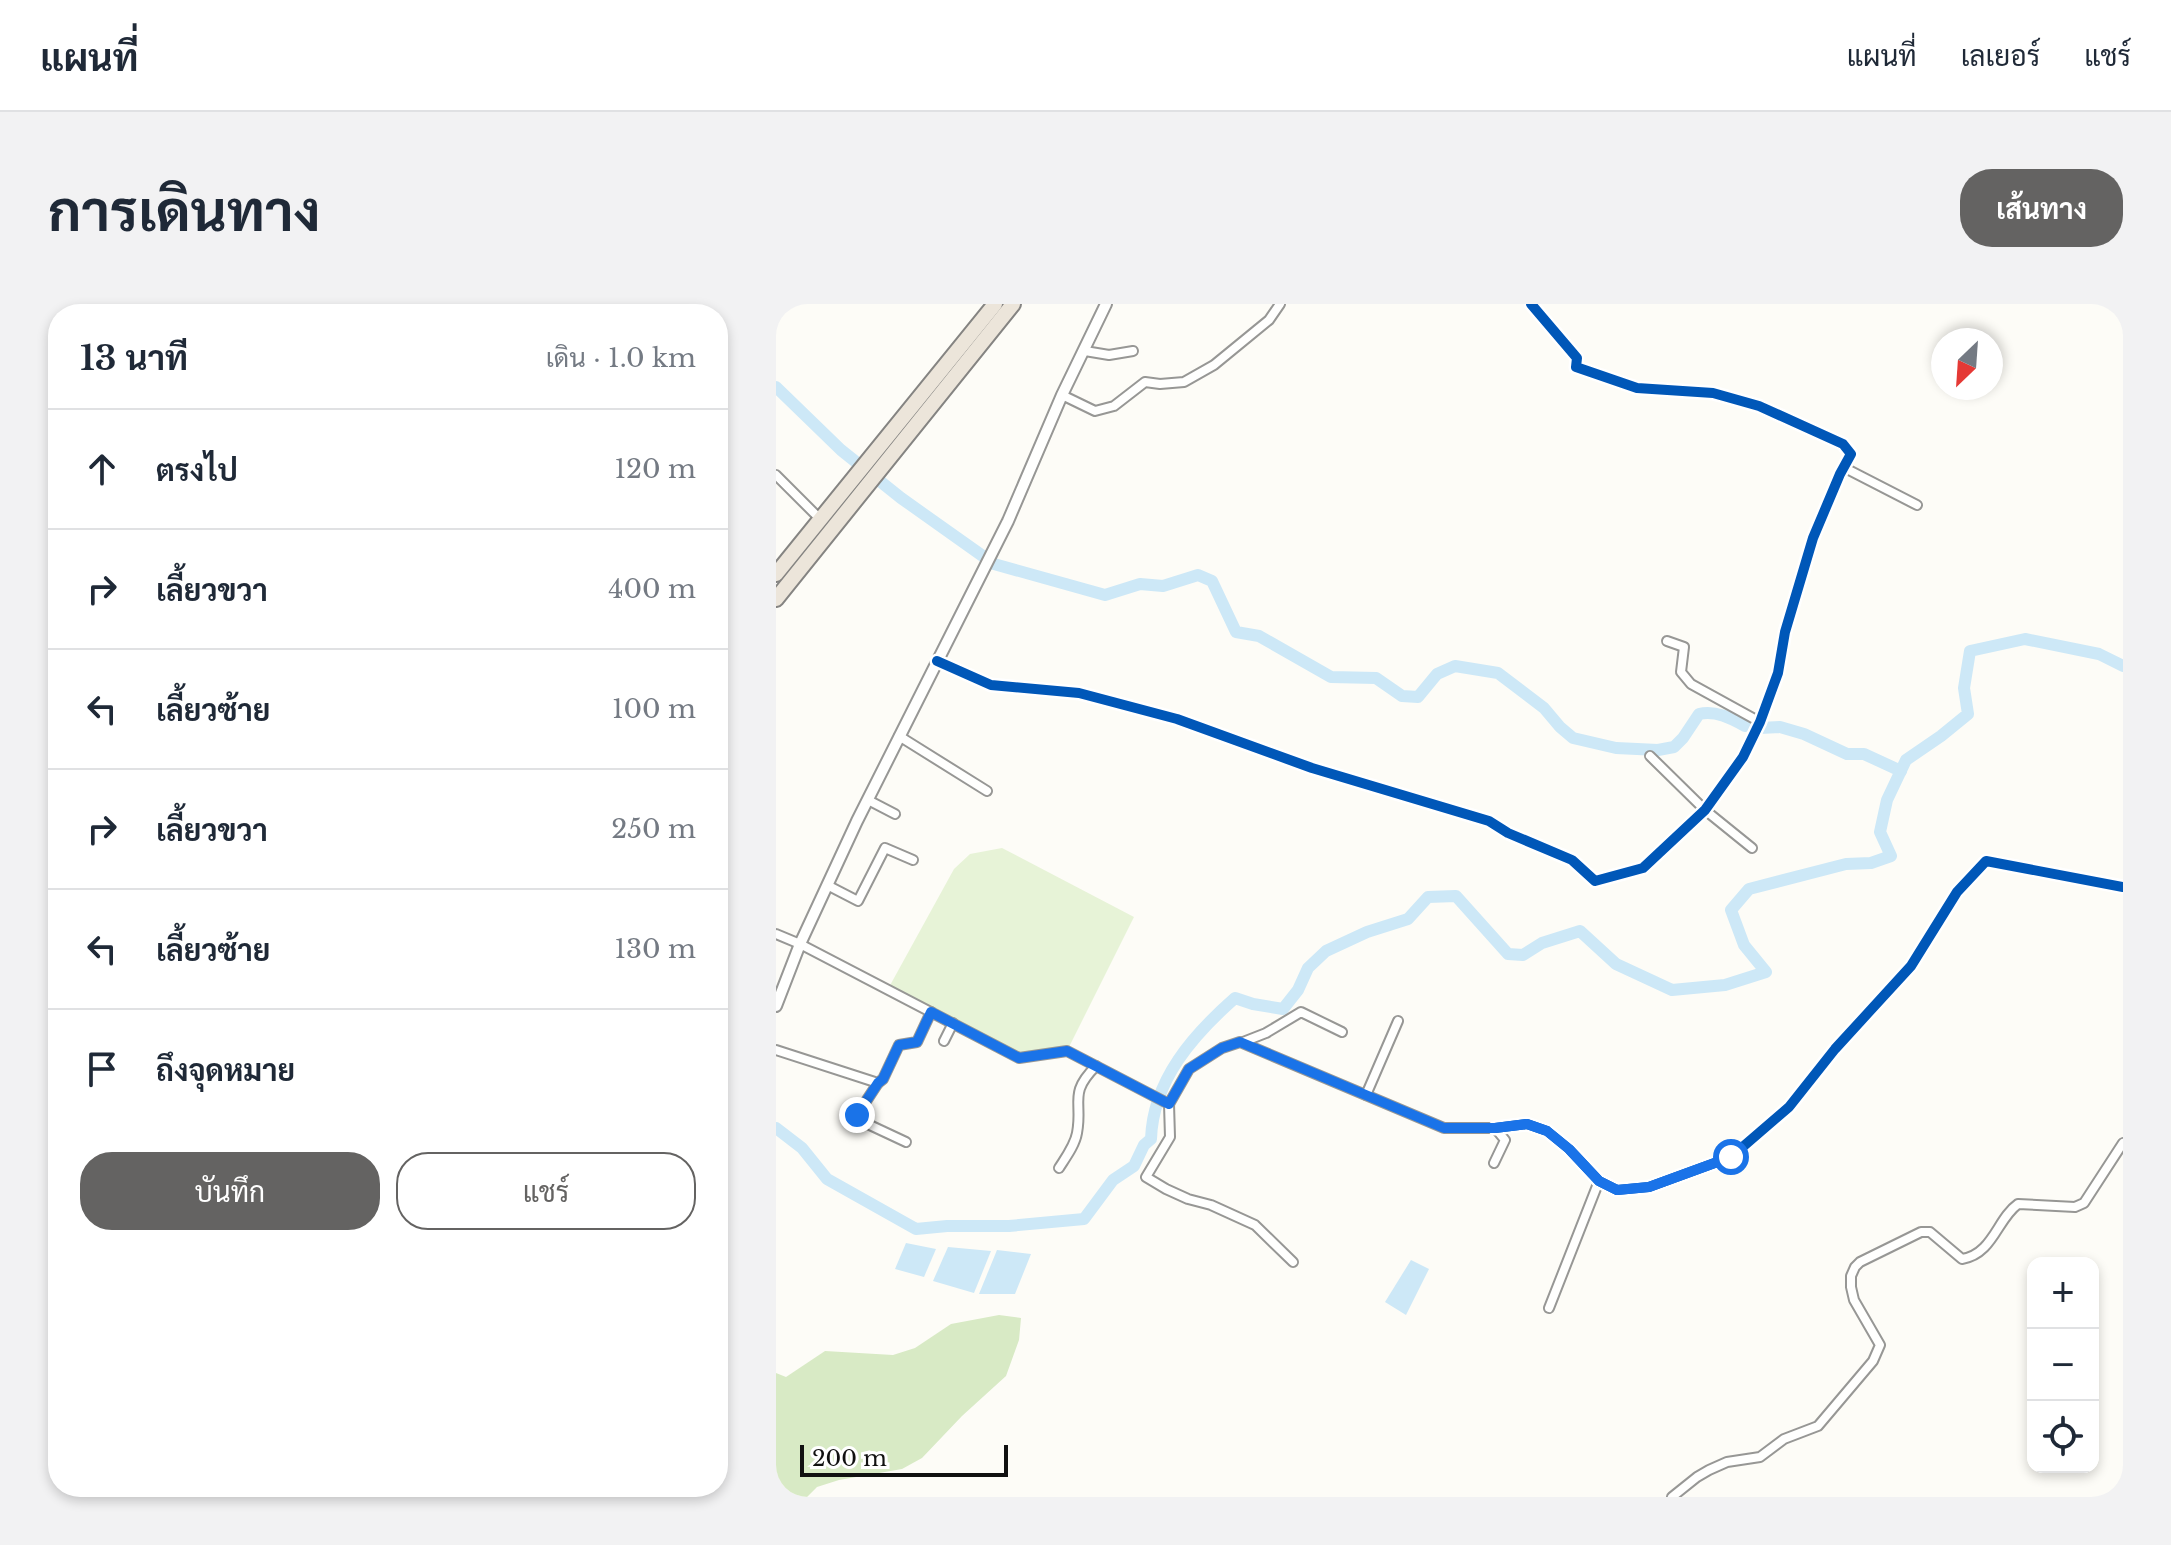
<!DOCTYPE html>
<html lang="th">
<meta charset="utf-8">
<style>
body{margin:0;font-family:"Libre Baskerville",Sarabun,serif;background:#f2f2f3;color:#1f2937}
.controls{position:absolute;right:24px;bottom:24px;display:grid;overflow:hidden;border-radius:16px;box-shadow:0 4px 12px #0003}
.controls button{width:72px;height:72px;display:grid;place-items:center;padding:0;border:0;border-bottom:2px solid #e0e1e3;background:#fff;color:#1f2937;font:40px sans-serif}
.compass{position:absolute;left:1155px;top:24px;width:72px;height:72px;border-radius:50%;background:#fff;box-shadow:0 4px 12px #0003;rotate:205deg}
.scale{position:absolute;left:24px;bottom:20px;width:208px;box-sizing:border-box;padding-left:8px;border:4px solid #111;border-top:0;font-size:22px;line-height:28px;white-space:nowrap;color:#111;-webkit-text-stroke:6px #fff;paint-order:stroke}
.stop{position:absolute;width:24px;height:24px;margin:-18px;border:6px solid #1a73e8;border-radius:50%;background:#fff}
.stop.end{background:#1a73e8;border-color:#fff;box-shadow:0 2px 8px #0008}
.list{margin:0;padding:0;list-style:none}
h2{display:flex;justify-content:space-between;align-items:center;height:104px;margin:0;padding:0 32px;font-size:34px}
h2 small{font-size:26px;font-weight:400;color:#747a83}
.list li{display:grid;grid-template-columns:52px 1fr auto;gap:24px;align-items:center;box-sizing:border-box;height:120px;padding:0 32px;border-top:2px solid #e0e1e3}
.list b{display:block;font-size:30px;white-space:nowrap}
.list em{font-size:26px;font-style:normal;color:#747a83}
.actions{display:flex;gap:16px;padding:24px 32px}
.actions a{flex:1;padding:18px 0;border:2px solid #646362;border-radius:32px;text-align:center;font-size:28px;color:#646362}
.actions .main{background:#646362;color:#fff}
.icon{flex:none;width:44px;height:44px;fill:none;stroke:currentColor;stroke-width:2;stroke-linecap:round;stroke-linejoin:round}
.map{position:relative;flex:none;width:1347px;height:1193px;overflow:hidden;border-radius:32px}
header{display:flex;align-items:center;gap:48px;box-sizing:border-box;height:112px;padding:0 40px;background:#fff;border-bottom:2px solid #e0e1e3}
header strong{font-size:38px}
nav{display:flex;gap:44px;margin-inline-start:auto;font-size:28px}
.intro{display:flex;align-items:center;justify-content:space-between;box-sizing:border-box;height:192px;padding:0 48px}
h1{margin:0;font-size:56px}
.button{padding:20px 36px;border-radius:32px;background:#646362;color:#fff;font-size:28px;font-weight:700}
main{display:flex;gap:48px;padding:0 48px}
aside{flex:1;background:#fff;border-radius:32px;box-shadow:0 4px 12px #0003}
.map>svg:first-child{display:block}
.green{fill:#e7f3d7}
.forest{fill:#d8eac5}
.water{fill:#cde8f7}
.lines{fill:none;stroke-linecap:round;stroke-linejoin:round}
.river{stroke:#cde8f7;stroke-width:12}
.minor-casing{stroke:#979795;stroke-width:12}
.tertiary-casing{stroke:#979795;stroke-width:14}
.trunk-casing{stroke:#858482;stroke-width:18}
.minor{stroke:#fffffe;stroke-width:8}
.tertiary{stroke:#fffffe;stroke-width:10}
.trunk{stroke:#ece5da;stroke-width:14}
.cycleway-casing{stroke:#fff;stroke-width:15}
.cycleway{stroke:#0057b8;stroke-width:10}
.route{stroke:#1a73e8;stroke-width:10}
</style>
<header>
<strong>แผนที่</strong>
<nav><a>แผนที่</a><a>เลเยอร์</a><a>แชร์</a></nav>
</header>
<div class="intro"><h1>การเดินทาง</h1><a class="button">เส้นทาง</a></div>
<main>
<aside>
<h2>13 นาที<small>เดิน · 1.0 km</small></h2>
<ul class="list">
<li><svg class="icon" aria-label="ahead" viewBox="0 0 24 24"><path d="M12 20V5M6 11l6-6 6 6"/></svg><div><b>ตรงไป</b></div><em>120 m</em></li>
<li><svg class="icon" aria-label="right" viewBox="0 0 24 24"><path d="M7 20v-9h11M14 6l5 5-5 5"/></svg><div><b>เลี้ยวขวา</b></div><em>400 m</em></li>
<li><svg class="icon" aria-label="left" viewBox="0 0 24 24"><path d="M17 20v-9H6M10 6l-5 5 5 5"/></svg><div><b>เลี้ยวซ้าย</b></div><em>100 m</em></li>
<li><svg class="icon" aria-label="right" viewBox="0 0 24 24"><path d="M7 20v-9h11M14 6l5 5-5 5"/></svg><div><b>เลี้ยวขวา</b></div><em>250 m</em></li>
<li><svg class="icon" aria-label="left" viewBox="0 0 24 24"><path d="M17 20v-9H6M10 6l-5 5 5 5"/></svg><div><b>เลี้ยวซ้าย</b></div><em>130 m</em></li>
<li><svg class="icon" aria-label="arrive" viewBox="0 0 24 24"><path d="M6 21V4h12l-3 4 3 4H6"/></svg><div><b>ถึงจุดหมาย</b></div></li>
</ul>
<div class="actions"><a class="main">บันทึก</a><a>แชร์</a></div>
</aside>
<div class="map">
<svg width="1347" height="1193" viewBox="0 0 1347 1193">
<rect width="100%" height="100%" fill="#fdfcf7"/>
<polygon class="green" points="226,544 358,613 291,747 243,754 112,685 178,565 194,550"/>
<polygon class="forest" points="223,1011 245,1014 243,1036 230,1072 186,1112 146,1154 126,1165 63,1176 41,1183 31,1193 0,1193 0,1069 10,1073 49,1047 117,1051 139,1044 175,1020"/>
<g class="water">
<polygon points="130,939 160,945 148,973 119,965"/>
<polygon points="172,943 215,947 198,989 157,977"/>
<polygon points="221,946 255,950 239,990 203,990"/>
<polygon points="635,956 653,965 630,1011 609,998"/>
</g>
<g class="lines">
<g class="river">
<path d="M0,83L65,146L125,194L218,260L329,291L364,280L387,282L422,271L436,277L460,328L483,332L555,373L600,374L626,392L642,393L661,370L679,362L722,369L768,404L784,423L797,434L840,444L882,446L898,443L907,434L923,410C939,406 955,414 969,422"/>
<polyline points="984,424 1004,423 1028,430 1071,450 1088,450 1125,467"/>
<path d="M0,824L26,844L51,875L140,925L171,922H233L308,915L337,876L358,862L368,841L375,835C377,776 417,731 459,694L477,700L507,705L522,686L532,664L550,647L591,628L632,615L652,593L680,592L732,650L747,651L766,639L804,627L840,660L896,686L949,681L990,668L968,641L955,606L973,585L1070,560L1095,559L1115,552L1104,528L1111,496L1130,456L1165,432L1192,410L1188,384L1194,347L1249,335L1323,350L1347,362"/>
</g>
<defs>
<g id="minor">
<polyline points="309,47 333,51 357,47"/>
<polyline points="286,91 319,107 338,102 369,78 384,80 408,78 438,61 493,16 504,0"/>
<polyline points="1067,163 1141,201"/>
<polyline points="0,171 44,215"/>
<polyline points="891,337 908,343 905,368 915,380 984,418"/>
<polyline points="161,357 215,381 303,389 401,415 536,464 713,517 732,529 796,556 819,577 867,564 929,506 967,453 984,418 1002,369 1009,328 1037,234 1064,170 1075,150 1067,140 983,102 937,89 861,84 800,63 801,54 755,0"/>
<polyline points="123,432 211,487"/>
<polyline points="874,452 929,506 976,544"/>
<polyline points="92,496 119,510"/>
<polyline points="51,581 82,597 109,544 137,556"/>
<polyline points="0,630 24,640 243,754 291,747 393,800 394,833 370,873 390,885 412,895 435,901 479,921 517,958"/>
<polyline points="168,737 177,719"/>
<polyline points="467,738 490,729 525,708 566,728"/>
<polyline points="0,746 102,779 107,775 123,741 141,738 155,708"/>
<polyline points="102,779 81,811 83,816 130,838"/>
<polyline points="590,791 622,717"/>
<polyline points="393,800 413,765 446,744 464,738 668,824 719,824 729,836 718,859"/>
<polyline points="719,824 751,820 771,827 793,845 823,877 841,886 873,883 955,853 1013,803 1059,745 1135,662 1181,588 1210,557 1347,583"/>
<path d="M283,864C290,853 299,841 301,829C307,797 292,790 320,762"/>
<polyline points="773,1004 823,877"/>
<path d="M896,1193L921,1173L933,1166L951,1158L984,1153L1008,1135L1042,1122L1097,1057L1104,1041L1078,996L1075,983V972L1079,963L1084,958L1145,928H1154L1186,955C1217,950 1221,915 1242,900L1299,903L1308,899L1347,839"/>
</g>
<polyline id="tertiary" points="0,702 24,640 81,517 232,217 286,91 330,0"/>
<g id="trunk">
<polyline points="0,270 219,0"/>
<polyline points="0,295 237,0"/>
</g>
</defs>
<use href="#minor" class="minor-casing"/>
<use href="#tertiary" class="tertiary-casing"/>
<use href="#trunk" class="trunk-casing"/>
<use href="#minor" class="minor"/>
<use href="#tertiary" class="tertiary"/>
<use href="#trunk" class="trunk"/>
<defs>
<g id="cycleway">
<polyline points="161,357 215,381 303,389 401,415 536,464 713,517 732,529 796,556 819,577 867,564 929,506 967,453 984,418 1002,369 1009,328 1037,234 1064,170 1075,150 1067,140 983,102 937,89 861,84 800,63 801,54 755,0"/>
<polyline points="719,824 751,820 771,827 793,845 823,877 841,886 873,883 955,853 1013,803 1059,745 1135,662 1181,588 1210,557 1347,583"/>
</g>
</defs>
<use href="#cycleway" class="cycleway-casing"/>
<use href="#cycleway" class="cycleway"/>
</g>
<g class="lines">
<polyline class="route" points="81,811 102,779 107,775 123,741 141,738 155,708 243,754 291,747 393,800 413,765 446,744 464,738 668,824 719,824 751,820 771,827 793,845 823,877 841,886 873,883 955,853"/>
</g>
</svg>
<div class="controls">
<button>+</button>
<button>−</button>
<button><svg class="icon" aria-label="locate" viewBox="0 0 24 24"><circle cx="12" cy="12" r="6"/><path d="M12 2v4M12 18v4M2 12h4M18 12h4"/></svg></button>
</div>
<svg class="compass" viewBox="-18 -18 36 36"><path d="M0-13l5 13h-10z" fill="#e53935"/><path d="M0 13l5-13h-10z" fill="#747a83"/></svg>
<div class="scale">200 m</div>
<div class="stop" style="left:955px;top:853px"></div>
<div class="stop end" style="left:81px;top:811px"></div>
</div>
</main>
